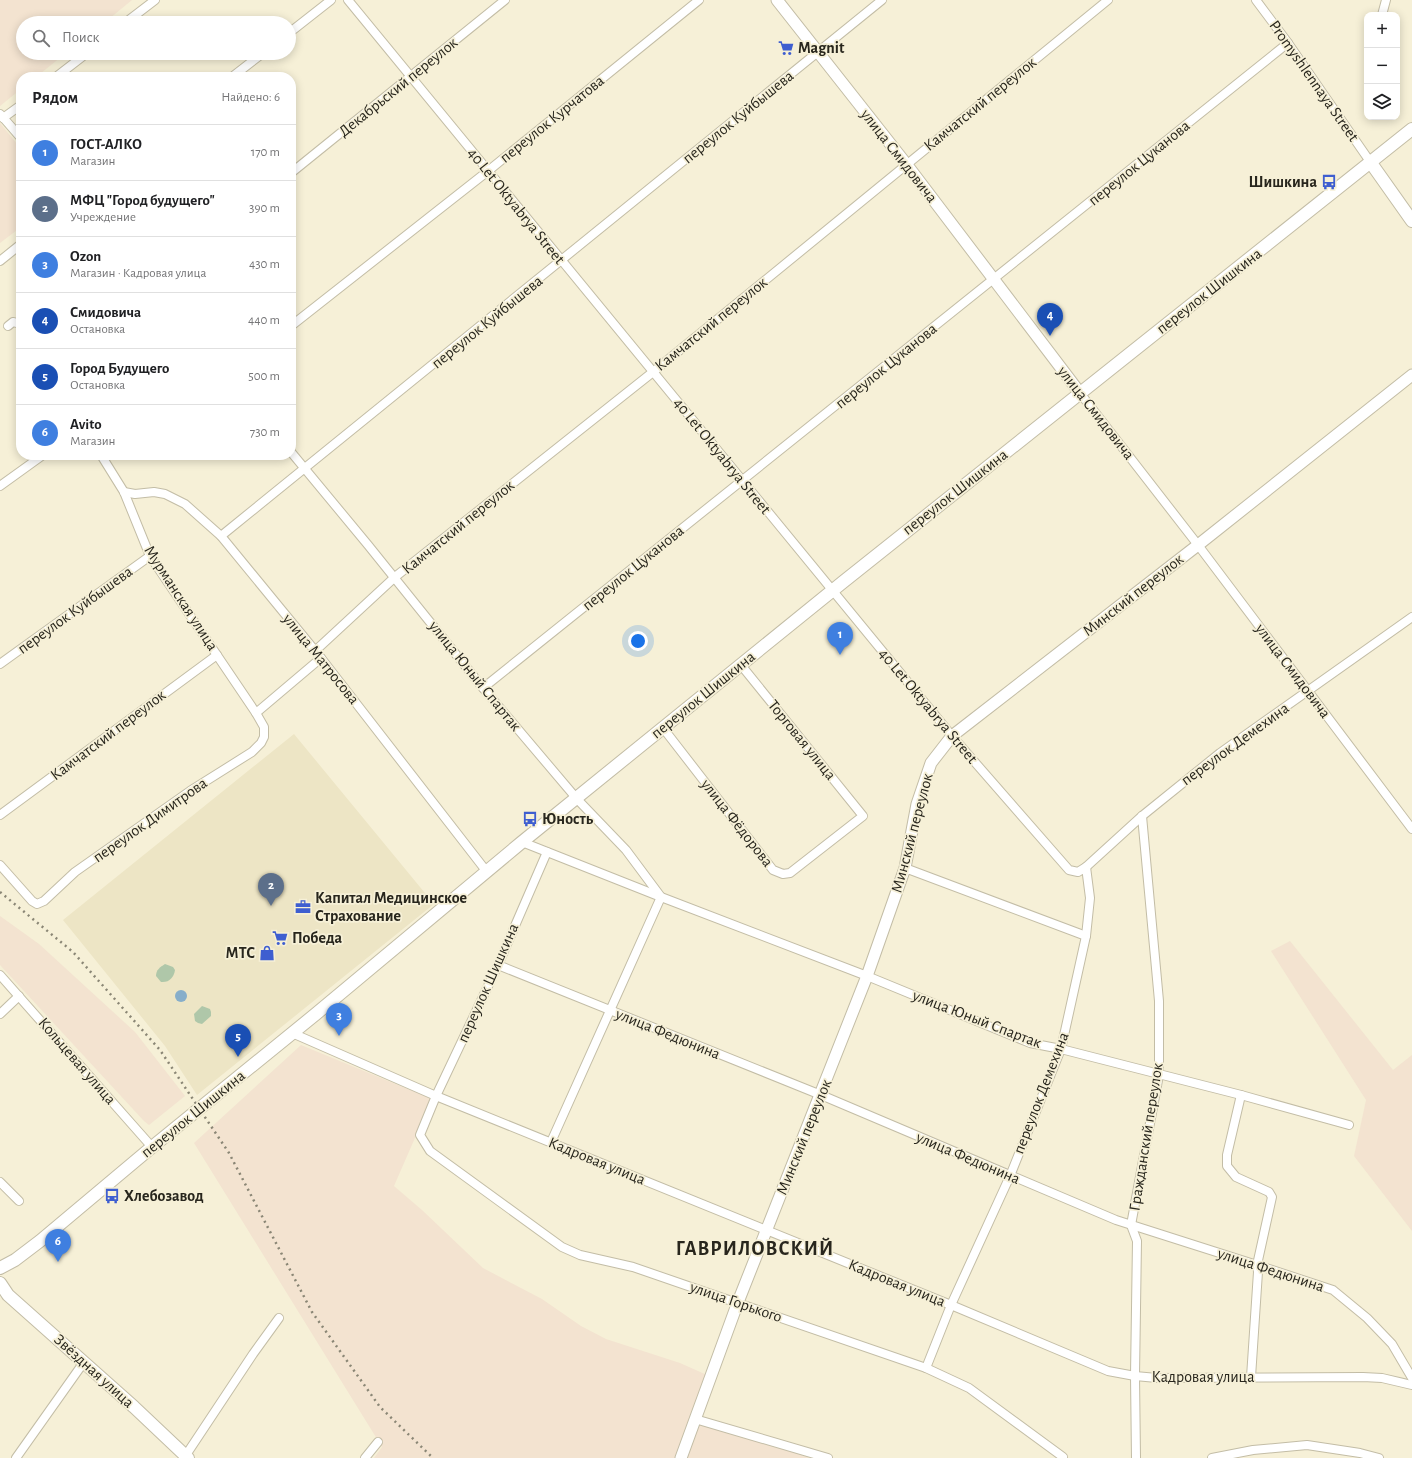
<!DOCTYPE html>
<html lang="ru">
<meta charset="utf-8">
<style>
body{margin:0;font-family:"Alegreya Sans",sans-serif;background:#f2f2f2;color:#202124}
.controls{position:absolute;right:12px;top:12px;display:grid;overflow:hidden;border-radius:8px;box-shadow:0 2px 10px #0003}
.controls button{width:36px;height:36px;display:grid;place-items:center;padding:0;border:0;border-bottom:1px solid #e0e0e0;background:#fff;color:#202124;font:20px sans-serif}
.you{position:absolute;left:638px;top:641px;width:14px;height:14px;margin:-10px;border:3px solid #fff;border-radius:50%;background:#1a73e8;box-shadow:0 0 0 6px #1a73e833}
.badge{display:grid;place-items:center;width:26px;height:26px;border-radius:50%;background:#2563eb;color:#fff;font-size:13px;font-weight:700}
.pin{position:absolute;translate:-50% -33px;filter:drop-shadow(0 1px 2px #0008)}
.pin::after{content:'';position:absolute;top:21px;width:14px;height:12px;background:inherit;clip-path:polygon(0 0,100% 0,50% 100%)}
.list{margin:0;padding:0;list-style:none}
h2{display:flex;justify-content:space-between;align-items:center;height:52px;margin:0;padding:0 16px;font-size:17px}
h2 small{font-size:13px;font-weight:400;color:#757577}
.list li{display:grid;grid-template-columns:26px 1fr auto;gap:12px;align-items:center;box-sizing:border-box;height:56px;padding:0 16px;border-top:1px solid #e0e0e0}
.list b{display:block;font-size:15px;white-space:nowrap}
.list p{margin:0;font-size:13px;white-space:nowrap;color:#757577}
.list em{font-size:13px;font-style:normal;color:#757577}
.icon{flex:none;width:22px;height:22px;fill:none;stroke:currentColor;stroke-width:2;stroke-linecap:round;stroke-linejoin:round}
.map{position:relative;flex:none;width:1412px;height:1458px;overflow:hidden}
.search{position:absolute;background:#fff;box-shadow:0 2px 10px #0003;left:16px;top:16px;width:280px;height:44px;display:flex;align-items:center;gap:10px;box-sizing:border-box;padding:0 14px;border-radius:22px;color:#757577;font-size:15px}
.panel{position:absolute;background:#fff;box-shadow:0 2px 10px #0003;left:16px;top:72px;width:280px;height:388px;border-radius:16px}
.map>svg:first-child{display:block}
.built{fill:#ede5c5}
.industrial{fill:#f3e3d0}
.green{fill:#afc7a9}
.water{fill:#87aeca}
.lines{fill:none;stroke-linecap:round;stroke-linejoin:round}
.minor-casing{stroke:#c3bda6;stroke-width:10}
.tertiary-casing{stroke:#c3bda6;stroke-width:13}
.secondary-casing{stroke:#c3bda6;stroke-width:14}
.minor{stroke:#fff;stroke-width:8}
.tertiary{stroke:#fff;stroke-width:11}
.secondary{stroke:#fff;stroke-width:12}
.rail{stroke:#8a8675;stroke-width:2.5;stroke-dasharray:2 4;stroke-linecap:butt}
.labels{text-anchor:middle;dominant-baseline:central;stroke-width:3.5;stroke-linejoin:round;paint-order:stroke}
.poi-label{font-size:16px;font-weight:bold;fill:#28261d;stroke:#f6f0d7;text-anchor:start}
.street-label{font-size:16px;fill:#28261d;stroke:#f6f0d7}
.district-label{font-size:20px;font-weight:bold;letter-spacing:1px;fill:#28261d;stroke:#f6f0d7}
</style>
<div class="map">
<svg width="1412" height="1458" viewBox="0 0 1412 1458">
<rect width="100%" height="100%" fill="#f6f0d7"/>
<polygon class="built" points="294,734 434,904 197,1095 165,1046 63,920"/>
<g class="industrial">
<polygon points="0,0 132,0 104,23 23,23 23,53 66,53 36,77 21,77 21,89 0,106"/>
<polygon points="0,123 21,149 21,227 0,243"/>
<polygon points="0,916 39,944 135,1032 185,1096 149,1125 144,1121 0,965"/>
<polygon points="1290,941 1393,1070 1412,1055 1412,1231 1354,1156 1366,1100 1271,951"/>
<polygon points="301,1045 432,1099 394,1186 422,1210 483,1268 542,1299 581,1326 606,1339 680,1363 707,1375 697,1420 810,1458 374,1458 382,1447 194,1143"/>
</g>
<g class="green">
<path d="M165,964L173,967L175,970C174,977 169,983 161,982L156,976C156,970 160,967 165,964Z"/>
<polygon points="202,1006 210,1009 211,1012 211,1016 202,1024 198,1023 195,1021 194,1014"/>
</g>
<circle class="water" cx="181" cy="996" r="6"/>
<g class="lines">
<defs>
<g id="minor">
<polyline points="348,0 952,736 1069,870 1078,872 1086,867 1090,898 1086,936 1061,1049 1010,1176 951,1305 926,1368"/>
<polyline points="1256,0 1288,43 1371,163"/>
<polyline points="1382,15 1386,0"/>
<polyline points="125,23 155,0"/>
<polyline points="289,33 331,0"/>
<polyline points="56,77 87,53"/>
<polyline points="232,77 263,53"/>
<polyline points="0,114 21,138"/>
<polyline points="3,118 21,105"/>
<polyline points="291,173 505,0"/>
<polyline points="0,261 21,244"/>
<polyline points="8,326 13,322 21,324"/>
<polyline points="291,326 488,171 699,0"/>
<polyline points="1080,393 1198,545 1412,829"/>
<polyline points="291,452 368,545 483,688 577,799 626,850 661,897 551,1142"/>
<polyline points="0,486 43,455"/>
<polyline points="124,492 135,494 154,492 165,494 185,504 221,536 321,658 487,872"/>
<polyline points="221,536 882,0"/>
<polyline points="315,651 395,577 653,372 1108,0"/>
<polyline points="0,664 150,556"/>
<polyline points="483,688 1288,43"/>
<polyline points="256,713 321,658"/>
<polyline points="663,728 773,870 783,874 790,873 863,816 741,665"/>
<polyline points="0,815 217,655"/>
<polyline points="522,842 661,897 867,976 1030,1043 1061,1049 1241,1095 1349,1125"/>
<polyline points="547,852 498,965 436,1096 420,1135 430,1151 562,1247 580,1255 633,1267 926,1368 969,1388 1063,1457"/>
<polyline points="0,865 32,901 37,904 44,901 75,872 190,791 252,752 261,743 264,737 264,727 256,713 150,556 124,492 101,455"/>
<polyline points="1086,867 1142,816 1220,753 1412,617"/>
<polyline points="905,868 1086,936"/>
<polyline points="498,965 821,1095 1116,1220 1257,1265 1333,1290 1367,1318 1392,1344 1412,1378"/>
<polyline points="0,975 152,1147"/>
<polyline points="0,1014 19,996"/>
<polyline points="292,1033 436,1096 951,1305 1108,1371 1135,1376 1157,1378 1363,1377 1382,1378 1412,1385"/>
<polyline points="1241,1095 1227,1155 1227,1166 1236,1177 1269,1192 1272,1197 1257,1265 1258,1272 1251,1377"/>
<polyline points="0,1182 19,1201"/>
<polyline points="695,1419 828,1458"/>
<polyline points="16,1458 84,1362"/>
<polyline points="184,1458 253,1354 279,1318"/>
<polyline points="365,1458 378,1442"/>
<polyline points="1136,1458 1135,1376 1137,1241 1131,1225 1159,1075 1159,1001 1142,816"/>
<polyline points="1212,1458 1253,1450 1307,1445 1360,1453 1379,1458"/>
</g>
<g id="tertiary">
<polyline points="777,0 907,165 1080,393"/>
<polyline points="681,1458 738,1302 867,976 905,868 917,804 931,763 952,736 1198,545 1412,375"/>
</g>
<g id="secondary">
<polyline points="1371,163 1412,221"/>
<polyline points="0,1268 15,1260 40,1241 152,1147 317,1013 522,842 843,582 1412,129"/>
<polyline points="0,1283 8,1295 134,1407 188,1458"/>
</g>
</defs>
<use href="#minor" class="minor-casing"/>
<use href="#tertiary" class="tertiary-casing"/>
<use href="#secondary" class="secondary-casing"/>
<use href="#minor" class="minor"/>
<use href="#tertiary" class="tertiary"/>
<use href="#secondary" class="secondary"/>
<polyline class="rail" points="0,892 73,952 160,1050 229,1153 312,1312 380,1407 433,1458"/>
</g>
<defs>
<symbol id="supermarket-bare" viewBox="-9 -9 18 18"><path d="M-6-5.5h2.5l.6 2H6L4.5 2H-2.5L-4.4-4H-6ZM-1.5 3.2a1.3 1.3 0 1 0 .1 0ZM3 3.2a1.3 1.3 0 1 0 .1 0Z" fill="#3e5ed0" stroke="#f6f0d7" stroke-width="2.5" paint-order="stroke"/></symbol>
<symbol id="bus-bare" viewBox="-9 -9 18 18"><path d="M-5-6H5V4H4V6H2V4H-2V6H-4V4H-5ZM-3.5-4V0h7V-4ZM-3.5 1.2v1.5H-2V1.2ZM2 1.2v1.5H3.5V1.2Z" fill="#3e5ed0" stroke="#f6f0d7" stroke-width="2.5" paint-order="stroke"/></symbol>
<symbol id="office-bare" viewBox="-9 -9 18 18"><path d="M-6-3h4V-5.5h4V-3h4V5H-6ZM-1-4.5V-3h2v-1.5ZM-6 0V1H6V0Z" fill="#3e5ed0" stroke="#f6f0d7" stroke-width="2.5" paint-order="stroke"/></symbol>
<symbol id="shop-bare" viewBox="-9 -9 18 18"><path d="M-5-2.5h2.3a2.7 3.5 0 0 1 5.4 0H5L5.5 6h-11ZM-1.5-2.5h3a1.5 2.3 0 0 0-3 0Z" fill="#3e5ed0" stroke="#f6f0d7" stroke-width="2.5" paint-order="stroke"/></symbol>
</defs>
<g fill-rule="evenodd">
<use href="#supermarket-bare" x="775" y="37" width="22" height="22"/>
<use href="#bus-bare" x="1318" y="171" width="22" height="22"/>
<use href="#bus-bare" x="519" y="808" width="22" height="22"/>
<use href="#office-bare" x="292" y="896" width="22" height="22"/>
<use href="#supermarket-bare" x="269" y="927" width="22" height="22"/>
<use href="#shop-bare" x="256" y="942" width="22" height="22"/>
<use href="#bus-bare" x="101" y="1185" width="22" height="22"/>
</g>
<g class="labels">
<g class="poi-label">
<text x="798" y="48">Magnit</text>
<text x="1317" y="182" text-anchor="end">Шишкина</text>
<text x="542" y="819">Юность</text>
<text x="315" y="898">Капитал Медицинское<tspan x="315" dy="18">Страхование</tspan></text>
<text x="292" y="938">Победа</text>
<text x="255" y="953" text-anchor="end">МТС</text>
<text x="124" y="1196">Хлебозавод</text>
</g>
<g class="street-label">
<text transform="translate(1314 81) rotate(55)">Promyshlennaya Street</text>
<text transform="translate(398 87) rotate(-39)">Декабрьский переулок</text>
<text transform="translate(980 104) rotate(-39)">Камчатский переулок</text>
<text transform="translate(738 117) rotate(-39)">переулок Куйбышева</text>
<text transform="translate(552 119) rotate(-39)">переулок Курчатова</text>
<text transform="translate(899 156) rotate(52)">улица Смидовича</text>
<text transform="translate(1139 163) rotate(-39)">переулок Цуканова</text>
<text transform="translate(516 206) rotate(51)">40 Let Oktyabrya Street</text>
<text transform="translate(1209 291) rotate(-38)">переулок Шишкина</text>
<text transform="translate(487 322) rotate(-39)">переулок Куйбышева</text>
<text transform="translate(711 324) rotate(-39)">Камчатский переулок</text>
<text transform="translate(886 366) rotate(-39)">переулок Цуканова</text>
<text transform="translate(1096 413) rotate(52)">улица Смидовича</text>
<text transform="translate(722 456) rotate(51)">40 Let Oktyabrya Street</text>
<text transform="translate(955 492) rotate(-38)">переулок Шишкина</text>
<text transform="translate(458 527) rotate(-39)">Камчатский переулок</text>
<text transform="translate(633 568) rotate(-39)">переулок Цуканова</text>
<text transform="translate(1133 595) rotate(-38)">Минский переулок</text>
<text transform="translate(181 598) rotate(57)">Мурманская улица</text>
<text transform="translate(75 610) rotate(-36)">переулок Куйбышева</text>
<text transform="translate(321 659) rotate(51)">улица Матросова</text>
<text transform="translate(1293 671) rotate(53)">улица Смидовича</text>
<text transform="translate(475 676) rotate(51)">улица Юный Спартак</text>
<text transform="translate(703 695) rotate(-39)">переулок Шишкина</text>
<text transform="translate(928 706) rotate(50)">40 Let Oktyabrya Street</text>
<text transform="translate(108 735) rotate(-37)">Камчатский переулок</text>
<text transform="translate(802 740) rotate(51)">Торговая улица</text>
<text transform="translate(1235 744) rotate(-36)">переулок Демехина</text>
<text transform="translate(150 820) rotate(-35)">переулок Димитрова</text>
<text transform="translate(737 823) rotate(52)">улица Фёдорова</text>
<text transform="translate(912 833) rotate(-75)">Минский переулок</text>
<text transform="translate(488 983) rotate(-66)">переулок Шишкина</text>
<text transform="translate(977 1019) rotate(21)">улица Юный Спартак</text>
<text transform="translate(668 1034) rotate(22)">улица Федюнина</text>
<text transform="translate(77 1061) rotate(49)">Кольцевая улица</text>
<text transform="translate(1041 1093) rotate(-69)">переулок Демехина</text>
<text transform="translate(193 1114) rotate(-39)">переулок Шишкина</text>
<text transform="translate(804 1137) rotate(-68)">Минский переулок</text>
<text transform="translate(1146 1137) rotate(-81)">Гражданский переулок</text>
<text transform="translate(968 1158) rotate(23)">улица Федюнина</text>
<text transform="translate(597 1161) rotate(22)">Кадровая улица</text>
<text transform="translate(1271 1270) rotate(18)">улица Федюнина</text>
<text transform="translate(897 1283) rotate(22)">Кадровая улица</text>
<text transform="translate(736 1302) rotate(19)">улица Горького</text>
<text transform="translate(94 1371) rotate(42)">Звёздная улица</text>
<text x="1203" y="1377">Кадровая улица</text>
</g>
<g class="district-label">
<text x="755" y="1249">ГАВРИЛОВСКИЙ</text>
</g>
</g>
</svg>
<div class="controls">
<button>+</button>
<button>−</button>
<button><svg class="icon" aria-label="layers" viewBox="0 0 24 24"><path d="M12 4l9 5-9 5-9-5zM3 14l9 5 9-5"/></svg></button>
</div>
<div class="you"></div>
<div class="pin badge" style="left:840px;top:655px;background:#3f7fe0">1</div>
<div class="pin badge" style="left:271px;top:906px;background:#5c6f8a">2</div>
<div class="pin badge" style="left:339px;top:1036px;background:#3f7fe0">3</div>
<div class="pin badge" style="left:1050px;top:336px;background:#1a4fb4">4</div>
<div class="pin badge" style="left:238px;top:1057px;background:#1a4fb4">5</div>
<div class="pin badge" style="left:58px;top:1262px;background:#3f7fe0">6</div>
<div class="search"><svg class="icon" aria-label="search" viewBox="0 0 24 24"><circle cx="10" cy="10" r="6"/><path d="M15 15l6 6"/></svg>Поиск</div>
<section class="panel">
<h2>Рядом<small>Найдено: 6</small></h2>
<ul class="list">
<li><span class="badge" style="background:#3f7fe0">1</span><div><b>ГОСТ-АЛКО</b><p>Магазин</p></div><em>170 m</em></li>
<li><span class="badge" style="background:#5c6f8a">2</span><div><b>МФЦ &quot;Город будущего&quot;</b><p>Учреждение</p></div><em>390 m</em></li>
<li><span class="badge" style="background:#3f7fe0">3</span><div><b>Ozon</b><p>Магазин · Кадровая улица</p></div><em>430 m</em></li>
<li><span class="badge" style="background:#1a4fb4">4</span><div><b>Смидовича</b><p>Остановка</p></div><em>440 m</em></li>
<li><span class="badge" style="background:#1a4fb4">5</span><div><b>Город Будущего</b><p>Остановка</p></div><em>500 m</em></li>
<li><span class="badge" style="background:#3f7fe0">6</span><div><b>Avito</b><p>Магазин</p></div><em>730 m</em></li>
</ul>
</section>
</div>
